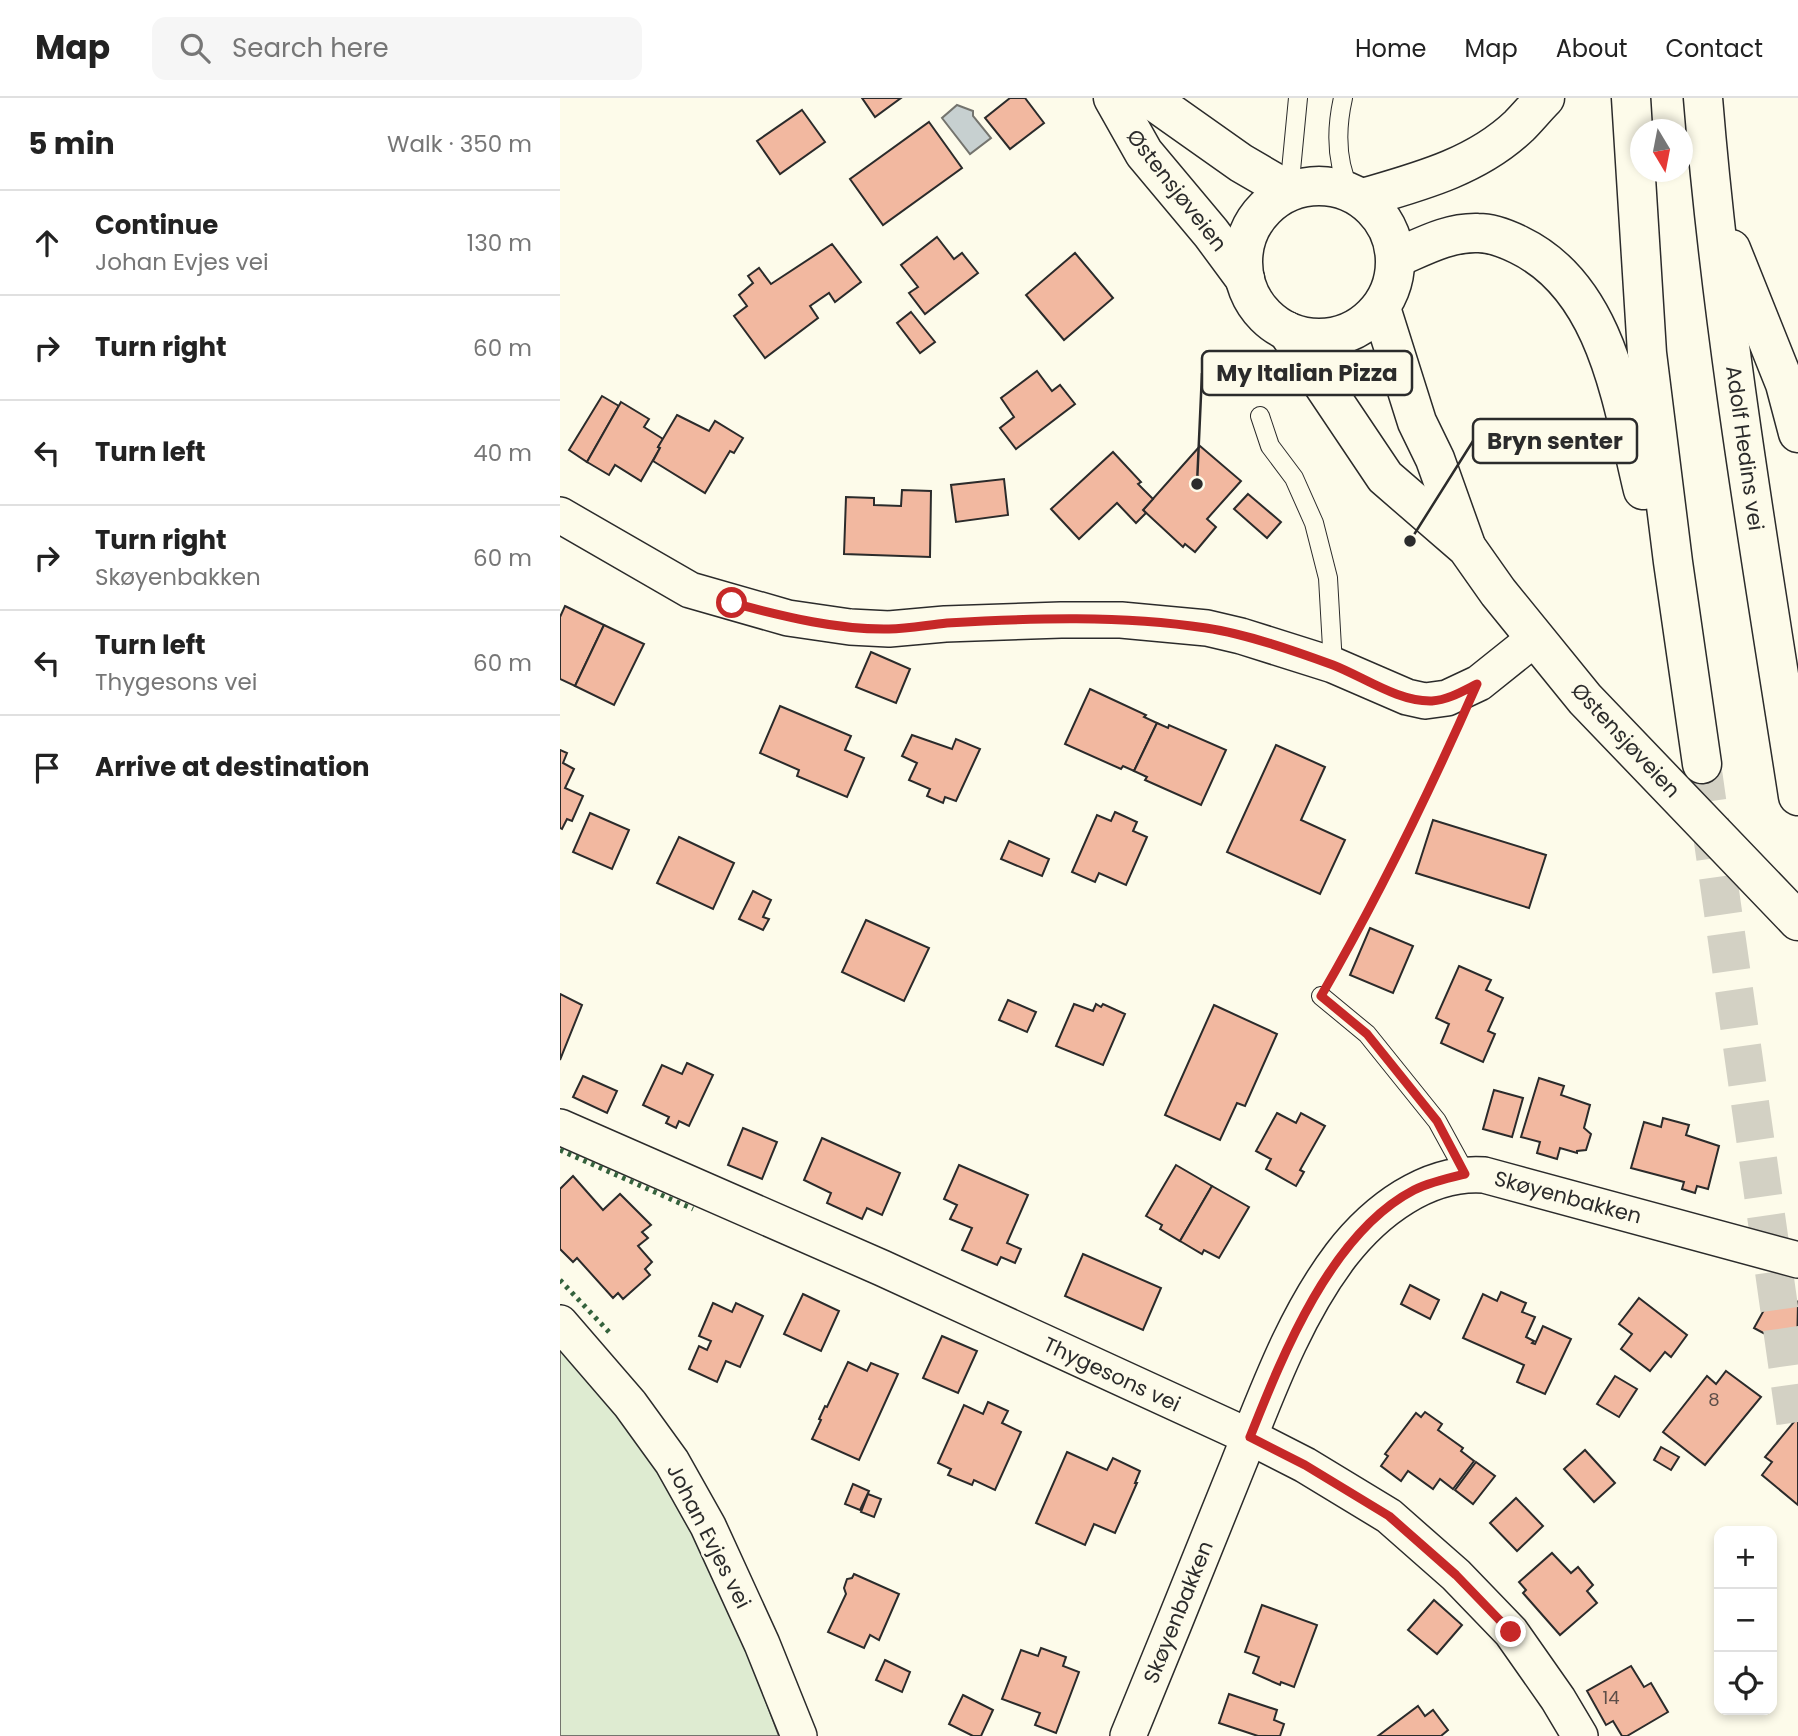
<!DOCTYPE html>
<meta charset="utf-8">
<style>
body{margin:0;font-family:Poppins,sans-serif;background:#f6f6f6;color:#222}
.controls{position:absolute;right:21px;bottom:21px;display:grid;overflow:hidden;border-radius:14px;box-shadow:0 4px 10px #0003}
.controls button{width:63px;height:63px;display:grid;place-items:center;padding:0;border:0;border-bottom:2px solid #e0e0e0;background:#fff;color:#222;font:35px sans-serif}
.compass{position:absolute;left:1070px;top:21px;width:63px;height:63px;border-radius:50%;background:#fff;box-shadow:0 4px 10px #0003;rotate:170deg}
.stop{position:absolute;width:21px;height:21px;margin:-16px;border:5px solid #c62828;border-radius:50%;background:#fff}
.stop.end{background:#c62828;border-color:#fff;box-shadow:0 2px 7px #0008}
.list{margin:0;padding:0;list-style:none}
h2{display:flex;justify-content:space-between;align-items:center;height:91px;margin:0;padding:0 28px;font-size:30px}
h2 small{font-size:23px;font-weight:400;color:#767676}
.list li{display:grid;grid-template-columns:46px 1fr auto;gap:21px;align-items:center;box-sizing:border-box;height:105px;padding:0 28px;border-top:2px solid #e0e0e0}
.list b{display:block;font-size:26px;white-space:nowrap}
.list p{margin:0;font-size:23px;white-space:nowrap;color:#767676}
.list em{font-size:23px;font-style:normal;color:#767676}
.icon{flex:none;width:38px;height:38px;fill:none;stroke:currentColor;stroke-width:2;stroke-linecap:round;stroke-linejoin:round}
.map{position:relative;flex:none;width:1238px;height:1638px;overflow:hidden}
header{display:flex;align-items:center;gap:42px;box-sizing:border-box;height:98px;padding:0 35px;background:#fff;border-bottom:2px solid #e0e0e0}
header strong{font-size:33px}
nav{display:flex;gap:38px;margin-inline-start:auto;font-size:24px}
.search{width:490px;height:63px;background:#f6f6f6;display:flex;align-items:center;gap:18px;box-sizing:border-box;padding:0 24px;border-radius:14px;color:#767676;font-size:26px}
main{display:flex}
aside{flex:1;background:#fff}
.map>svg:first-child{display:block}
.green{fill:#deebd1;stroke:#74746e;stroke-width:2}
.water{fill:#c7d0d0;stroke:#74746e;stroke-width:2}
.building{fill:#f2b8a0;stroke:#2b2b2b;stroke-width:2}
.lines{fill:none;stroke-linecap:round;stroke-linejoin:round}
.highway-tunnel{stroke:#d3d1c4;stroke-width:38;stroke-dasharray:38 19;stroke-linecap:butt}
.lane-casing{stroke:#2b2b2b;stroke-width:20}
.street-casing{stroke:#2b2b2b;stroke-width:38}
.secondary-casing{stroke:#2b2b2b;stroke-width:41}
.highway-casing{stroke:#2b2b2b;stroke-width:41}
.path{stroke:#6a6964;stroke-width:4.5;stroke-dasharray:5 3.5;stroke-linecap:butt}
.lane{stroke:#fdfbea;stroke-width:18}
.street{stroke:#fdfbea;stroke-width:35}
.secondary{stroke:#fdfbea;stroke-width:38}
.highway{stroke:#fdfbea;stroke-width:38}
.hedge{stroke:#34623c;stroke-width:5;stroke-dasharray:3.5 5;stroke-linecap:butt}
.route{stroke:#c62828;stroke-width:9}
.labels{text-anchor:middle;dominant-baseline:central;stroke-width:5;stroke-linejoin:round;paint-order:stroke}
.number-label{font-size:18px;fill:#5d4e48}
.street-label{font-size:21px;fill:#2b2b2b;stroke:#fdfbea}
.leader{fill:none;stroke:#2b2b2b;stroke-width:2.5}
.callout-dot{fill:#2b2b2b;stroke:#fdfbea;stroke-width:2.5}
.callout{fill:#fdfbea;stroke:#2b2b2b;stroke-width:2.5}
.callout-label{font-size:23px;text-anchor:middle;font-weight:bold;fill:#2b2b2b}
</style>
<header>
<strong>Map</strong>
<div class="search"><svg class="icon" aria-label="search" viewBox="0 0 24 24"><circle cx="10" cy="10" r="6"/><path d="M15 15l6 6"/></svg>Search here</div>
<nav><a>Home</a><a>Map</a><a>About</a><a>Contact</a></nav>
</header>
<main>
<aside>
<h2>5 min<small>Walk · 350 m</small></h2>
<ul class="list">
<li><svg class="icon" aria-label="ahead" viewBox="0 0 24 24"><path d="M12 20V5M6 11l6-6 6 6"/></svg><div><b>Continue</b><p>Johan Evjes vei</p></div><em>130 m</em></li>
<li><svg class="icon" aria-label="right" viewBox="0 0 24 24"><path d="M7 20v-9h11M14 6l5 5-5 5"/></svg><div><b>Turn right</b></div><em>60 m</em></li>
<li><svg class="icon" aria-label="left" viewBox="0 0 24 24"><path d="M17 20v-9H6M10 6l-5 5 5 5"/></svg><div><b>Turn left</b></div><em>40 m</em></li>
<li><svg class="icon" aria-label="right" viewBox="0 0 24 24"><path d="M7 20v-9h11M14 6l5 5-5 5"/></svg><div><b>Turn right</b><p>Skøyenbakken</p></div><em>60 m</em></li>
<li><svg class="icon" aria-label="left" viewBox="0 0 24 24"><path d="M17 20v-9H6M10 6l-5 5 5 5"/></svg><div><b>Turn left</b><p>Thygesons vei</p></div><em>60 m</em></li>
<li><svg class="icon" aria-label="arrive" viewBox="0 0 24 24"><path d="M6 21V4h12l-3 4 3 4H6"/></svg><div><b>Arrive at destination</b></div></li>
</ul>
</aside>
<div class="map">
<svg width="1238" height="1638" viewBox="0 0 1238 1638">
<rect width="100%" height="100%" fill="#fdfbea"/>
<polygon class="green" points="0,1248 22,1271 128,1413 163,1487 219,1638 0,1638"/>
<polygon class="water" points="397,7 413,13 413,18 431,40 410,56 382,20"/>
<g class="building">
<polygon points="302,0 341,0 315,19"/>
<polygon points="450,0 465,0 484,25 450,51 425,20"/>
<polygon points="242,12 265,44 220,76 197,43"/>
<polygon points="369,24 402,70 323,127 290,81"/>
<polygon points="377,139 394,161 402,155 418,175 365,216 349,195 358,189 341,167"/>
<polygon points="272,146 301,184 275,204 269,195 250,208 258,220 205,260 174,218 187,208 179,197 193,185 188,178 199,170 211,186"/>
<polygon points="515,155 553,200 504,242 466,197"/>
<polygon points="351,214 375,244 360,255 337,225"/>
<polygon points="477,273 492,293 500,287 515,306 456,351 440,330 454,319 441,300"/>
<polygon points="42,298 59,308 27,364 9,352"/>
<polygon points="61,304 89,321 84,329 103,341 98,349 100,350 81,383 55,367 49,377 27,364"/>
<polygon points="117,317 149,333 155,323 183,340 174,355 170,353 145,395 93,363 100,350 98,349"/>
<polygon points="640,348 681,383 647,421 656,429 635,454 625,446 623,449 583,412"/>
<polygon points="553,354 581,384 578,386 593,401 583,412 586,415 576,425 557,405 519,441 491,411"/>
<polygon points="444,381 448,417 396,424 391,387"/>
<polygon points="342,392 371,393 370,459 284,456 286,399 314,400 314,407 341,408"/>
<polygon points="688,396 721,424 707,440 674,411"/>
<polygon points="5,508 44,527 15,588 0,581 0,519"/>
<polygon points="44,527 84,546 54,607 15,588"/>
<polygon points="311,554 350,571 336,605 296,589"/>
<polygon points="530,591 586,617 584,619 597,625 574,673 563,668 561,671 505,646"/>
<polygon points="220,608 291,638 285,652 304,660 287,699 237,678 239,672 200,655"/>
<polygon points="597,625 608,630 609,627 666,652 641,707 585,682 587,679 574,673"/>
<polygon points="352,637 392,651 396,641 420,651 396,703 385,699 383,705 367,698 370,691 349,682 357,665 342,658"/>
<polygon points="716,647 765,669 741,722 785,742 760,796 667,754"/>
<polygon points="0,652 7,655 3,665 14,671 5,690 23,698 12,723 7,721 2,731 0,730"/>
<polygon points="555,714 577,724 573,733 587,739 566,787 539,775 535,784 512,774 537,717 551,723"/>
<polygon points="30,715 69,732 52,771 13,754"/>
<polygon points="873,722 986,757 969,810 856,775"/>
<polygon points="119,739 174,765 153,811 97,785"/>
<polygon points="449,743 489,761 482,778 441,761"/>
<polygon points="193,793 211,802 203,819 209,821 203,832 179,821"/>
<polygon points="306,822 369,850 344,903 282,874"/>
<polygon points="810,830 853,848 833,895 790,877"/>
<polygon points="899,868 931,882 926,892 943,900 928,933 935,936 923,964 881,945 889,926 876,920"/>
<polygon points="0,896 22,907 0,962"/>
<polygon points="448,902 476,914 467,934 439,922"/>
<polygon points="514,906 533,913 536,906 541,909 543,906 565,916 543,967 496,948"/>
<polygon points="654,907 717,936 685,1008 677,1005 660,1042 605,1017"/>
<polygon points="127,965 153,977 129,1028 119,1023 116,1030 106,1025 109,1019 83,1007 102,967 122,976"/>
<polygon points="23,978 57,993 47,1015 13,999"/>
<polygon points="979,980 1004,988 1001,997 1030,1007 1024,1030 1031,1036 1026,1052 1017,1053 1017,1055 1000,1050 997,1061 977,1055 980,1044 961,1039"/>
<polygon points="934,992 963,1000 952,1039 923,1031"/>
<polygon points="717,1015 736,1025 741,1015 765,1028 740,1072 744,1074 736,1088 706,1071 711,1061 696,1053"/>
<polygon points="1103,1020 1129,1027 1126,1037 1159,1048 1148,1091 1137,1088 1135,1095 1122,1091 1124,1084 1071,1070 1084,1024 1101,1029"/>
<polygon points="183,1030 217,1044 202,1081 168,1067"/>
<polygon points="262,1040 340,1075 322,1117 307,1110 302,1121 267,1105 271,1095 244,1082"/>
<polygon points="399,1067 468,1097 447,1145 461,1151 455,1165 441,1159 437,1167 402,1152 412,1130 390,1121 397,1107 384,1101"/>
<polygon points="616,1067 652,1088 620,1143 600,1131 602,1127 586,1118"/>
<polygon points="13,1078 43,1112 60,1096 91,1127 82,1134 88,1140 78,1148 92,1164 85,1171 90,1177 63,1201 58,1195 53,1200 17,1160 13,1164 0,1151 0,1091"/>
<polygon points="652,1088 689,1109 659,1160 644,1152 642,1156 620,1143"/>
<polygon points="523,1156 601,1190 583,1232 505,1198"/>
<polygon points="850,1187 879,1202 870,1221 841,1206"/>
<polygon points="1215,1192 1238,1204 1237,1253 1194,1230"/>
<polygon points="941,1194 966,1205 962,1214 975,1219 966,1239 974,1243 972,1245 975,1246 983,1228 1011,1241 985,1296 957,1284 964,1267 903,1240 923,1196 937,1203"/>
<polygon points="243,1196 279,1213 261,1253 224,1236"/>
<polygon points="1079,1200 1127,1237 1111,1259 1105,1254 1090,1273 1061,1251 1072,1236 1059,1226"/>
<polygon points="153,1205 172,1214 176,1205 203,1218 180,1269 166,1263 157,1284 129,1271 139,1248 147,1252 151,1243 139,1238"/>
<polygon points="382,1238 417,1253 398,1295 363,1280"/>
<polygon points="288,1264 307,1273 311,1265 338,1276 299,1362 252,1341 261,1322 259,1321 265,1308 267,1309"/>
<polygon points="1166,1273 1201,1299 1145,1367 1103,1334 1147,1278 1156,1286"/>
<polygon points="1055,1278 1077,1291 1059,1319 1037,1306"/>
<polygon points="428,1304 448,1313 442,1325 461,1334 435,1392 414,1382 412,1387 388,1377 391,1371 378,1365 404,1307 423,1316"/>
<polygon points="865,1314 882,1326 878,1332 903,1350 901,1353 914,1363 893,1391 880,1381 873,1391 848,1373 841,1383 821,1368 828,1358 825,1356 856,1315 861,1319"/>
<polygon points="1238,1319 1238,1407 1202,1377 1212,1364 1205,1359"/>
<polygon points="1101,1349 1119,1359 1111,1372 1094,1362"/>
<polygon points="1025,1352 1055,1385 1034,1404 1004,1371"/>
<polygon points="507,1354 547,1372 553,1360 580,1373 575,1385 577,1385 555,1435 534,1426 525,1447 476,1425"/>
<polygon points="916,1364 935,1378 913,1406 895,1392"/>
<polygon points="293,1386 309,1393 300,1412 285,1406"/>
<polygon points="308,1396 321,1401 314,1419 301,1414"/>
<polygon points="956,1400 983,1428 957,1453 930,1425"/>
<polygon points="992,1455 1011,1475 1018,1469 1033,1487 1027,1493 1037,1505 1000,1537 963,1495 966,1492 959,1484"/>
<polygon points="294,1476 339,1496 319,1542 310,1537 304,1550 268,1534 286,1496 284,1490 287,1481 292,1480"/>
<polygon points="874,1502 902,1527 877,1556 848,1532"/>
<polygon points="702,1507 757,1527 734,1589 721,1584 720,1587 693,1575 699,1559 685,1554"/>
<polygon points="481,1550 506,1559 503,1568 519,1574 496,1635 475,1627 480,1615 442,1601 461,1552 478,1558"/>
<polygon points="325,1562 350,1574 342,1594 316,1582"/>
<polygon points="1071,1568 1084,1589 1091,1585 1108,1614 1067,1638 1062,1638 1053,1623 1046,1627 1027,1593"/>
<polygon points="669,1596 717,1612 714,1622 724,1626 720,1638 698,1638 659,1625"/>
<polygon points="403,1597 433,1612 421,1638 413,1638 389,1626"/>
<polygon points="858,1608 865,1618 873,1612 888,1632 881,1638 818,1638"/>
</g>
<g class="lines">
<polyline class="highway-tunnel" points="1142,666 1238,1343"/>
<defs>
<g id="lane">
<path d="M783,0C776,31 776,64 790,93"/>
<polyline points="729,93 738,0"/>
<polyline points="700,318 710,348 734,380 754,425 768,480 773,567"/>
<polyline points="761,898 807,936 877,1023 906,1076"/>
</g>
<g id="street">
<polyline points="0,417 130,492 228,520 290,529 329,531 385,526 501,522 561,522 647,530 681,538 773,567 847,599 865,603 887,600 919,585 974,541"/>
<polyline points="0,1029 322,1170 690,1339 745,1367 829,1418 896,1477 951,1534 998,1601 1020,1638"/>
<polyline points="0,1225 70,1306 112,1364 148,1428 202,1546 239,1638"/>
<path d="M568,1638C605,1548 642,1457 678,1367C707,1295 734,1219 781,1157C815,1113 867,1073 924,1077L1238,1162"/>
</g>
<g id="secondary">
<polyline points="553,0 584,55 651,135 685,181"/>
<polyline points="589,0 681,65 729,93"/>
<circle cx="759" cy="164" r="76"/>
<polyline points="821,210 857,324 875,361 905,445"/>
<polyline points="727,233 825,379 907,450 938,494 1025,601 1238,823"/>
</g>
<g id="highway">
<polyline points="1071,0 1087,255 1113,464 1142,666"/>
<path d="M1143,0C1162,234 1202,466 1238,698"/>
<path d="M803,100C858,84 916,69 959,28C968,19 976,9 985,0"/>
<polyline points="1171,151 1225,286 1238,335"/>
<path d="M836,160C862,149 888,134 918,135C931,135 947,141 959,147C1048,190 1062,306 1083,392"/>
</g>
</defs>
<use href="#lane" class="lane-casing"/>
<use href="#street" class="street-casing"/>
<use href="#secondary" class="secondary-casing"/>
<use href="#highway" class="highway-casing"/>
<polyline class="path" points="775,874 831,767 895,635"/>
<use href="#lane" class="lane"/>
<use href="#street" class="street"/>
<use href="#secondary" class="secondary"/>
<use href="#highway" class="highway"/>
<g class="hedge">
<polyline points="0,1052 133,1111"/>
<polyline points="0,1182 49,1234"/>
</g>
</g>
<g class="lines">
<path class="route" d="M172,505C223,518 276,532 329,531C348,531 367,527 387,525C472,520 561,517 646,530C687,536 735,553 773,567C804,579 838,604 872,603C888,602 903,593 917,586C870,693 819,798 761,898L807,936L877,1023L905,1076C888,1080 870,1084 854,1092C771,1135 723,1256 690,1339L745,1367L829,1418L896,1477L951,1534"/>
</g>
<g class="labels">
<g class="number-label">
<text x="1154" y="1301">8</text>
<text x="1051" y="1599">14</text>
</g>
<g class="street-label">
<text transform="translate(617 92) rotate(52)">Østensjøveien</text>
<text transform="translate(1185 350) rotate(82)">Adolf Hedins vei</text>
<text transform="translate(1066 642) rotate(47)">Østensjøveien</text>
<text transform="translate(1008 1099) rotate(15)">Skøyenbakken</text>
<text transform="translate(552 1276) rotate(25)">Thygesons vei</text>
<text transform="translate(149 1438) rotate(63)">Johan Evjes vei</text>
<text transform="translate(618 1514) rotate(-68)">Skøyenbakken</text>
</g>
</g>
<path class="leader" d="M637 386L642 275M850 443L913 343"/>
<g class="callout-dot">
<circle cx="637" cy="386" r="7"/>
<circle cx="850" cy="443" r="7"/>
</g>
<g class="callout">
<rect x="642" y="253" width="210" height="44" rx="7"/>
<rect x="913" y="321" width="164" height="44" rx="7"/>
</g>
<g class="callout-label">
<text x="747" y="283">My Italian Pizza</text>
<text x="995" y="351">Bryn senter</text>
</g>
</svg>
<div class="controls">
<button>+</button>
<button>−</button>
<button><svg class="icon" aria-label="locate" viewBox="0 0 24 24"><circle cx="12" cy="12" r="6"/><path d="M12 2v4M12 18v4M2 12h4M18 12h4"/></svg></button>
</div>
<svg class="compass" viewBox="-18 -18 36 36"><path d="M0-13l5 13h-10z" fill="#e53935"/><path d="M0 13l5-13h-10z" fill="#767676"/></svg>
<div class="stop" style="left:172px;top:505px"></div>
<div class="stop end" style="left:951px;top:1534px"></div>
</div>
</main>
